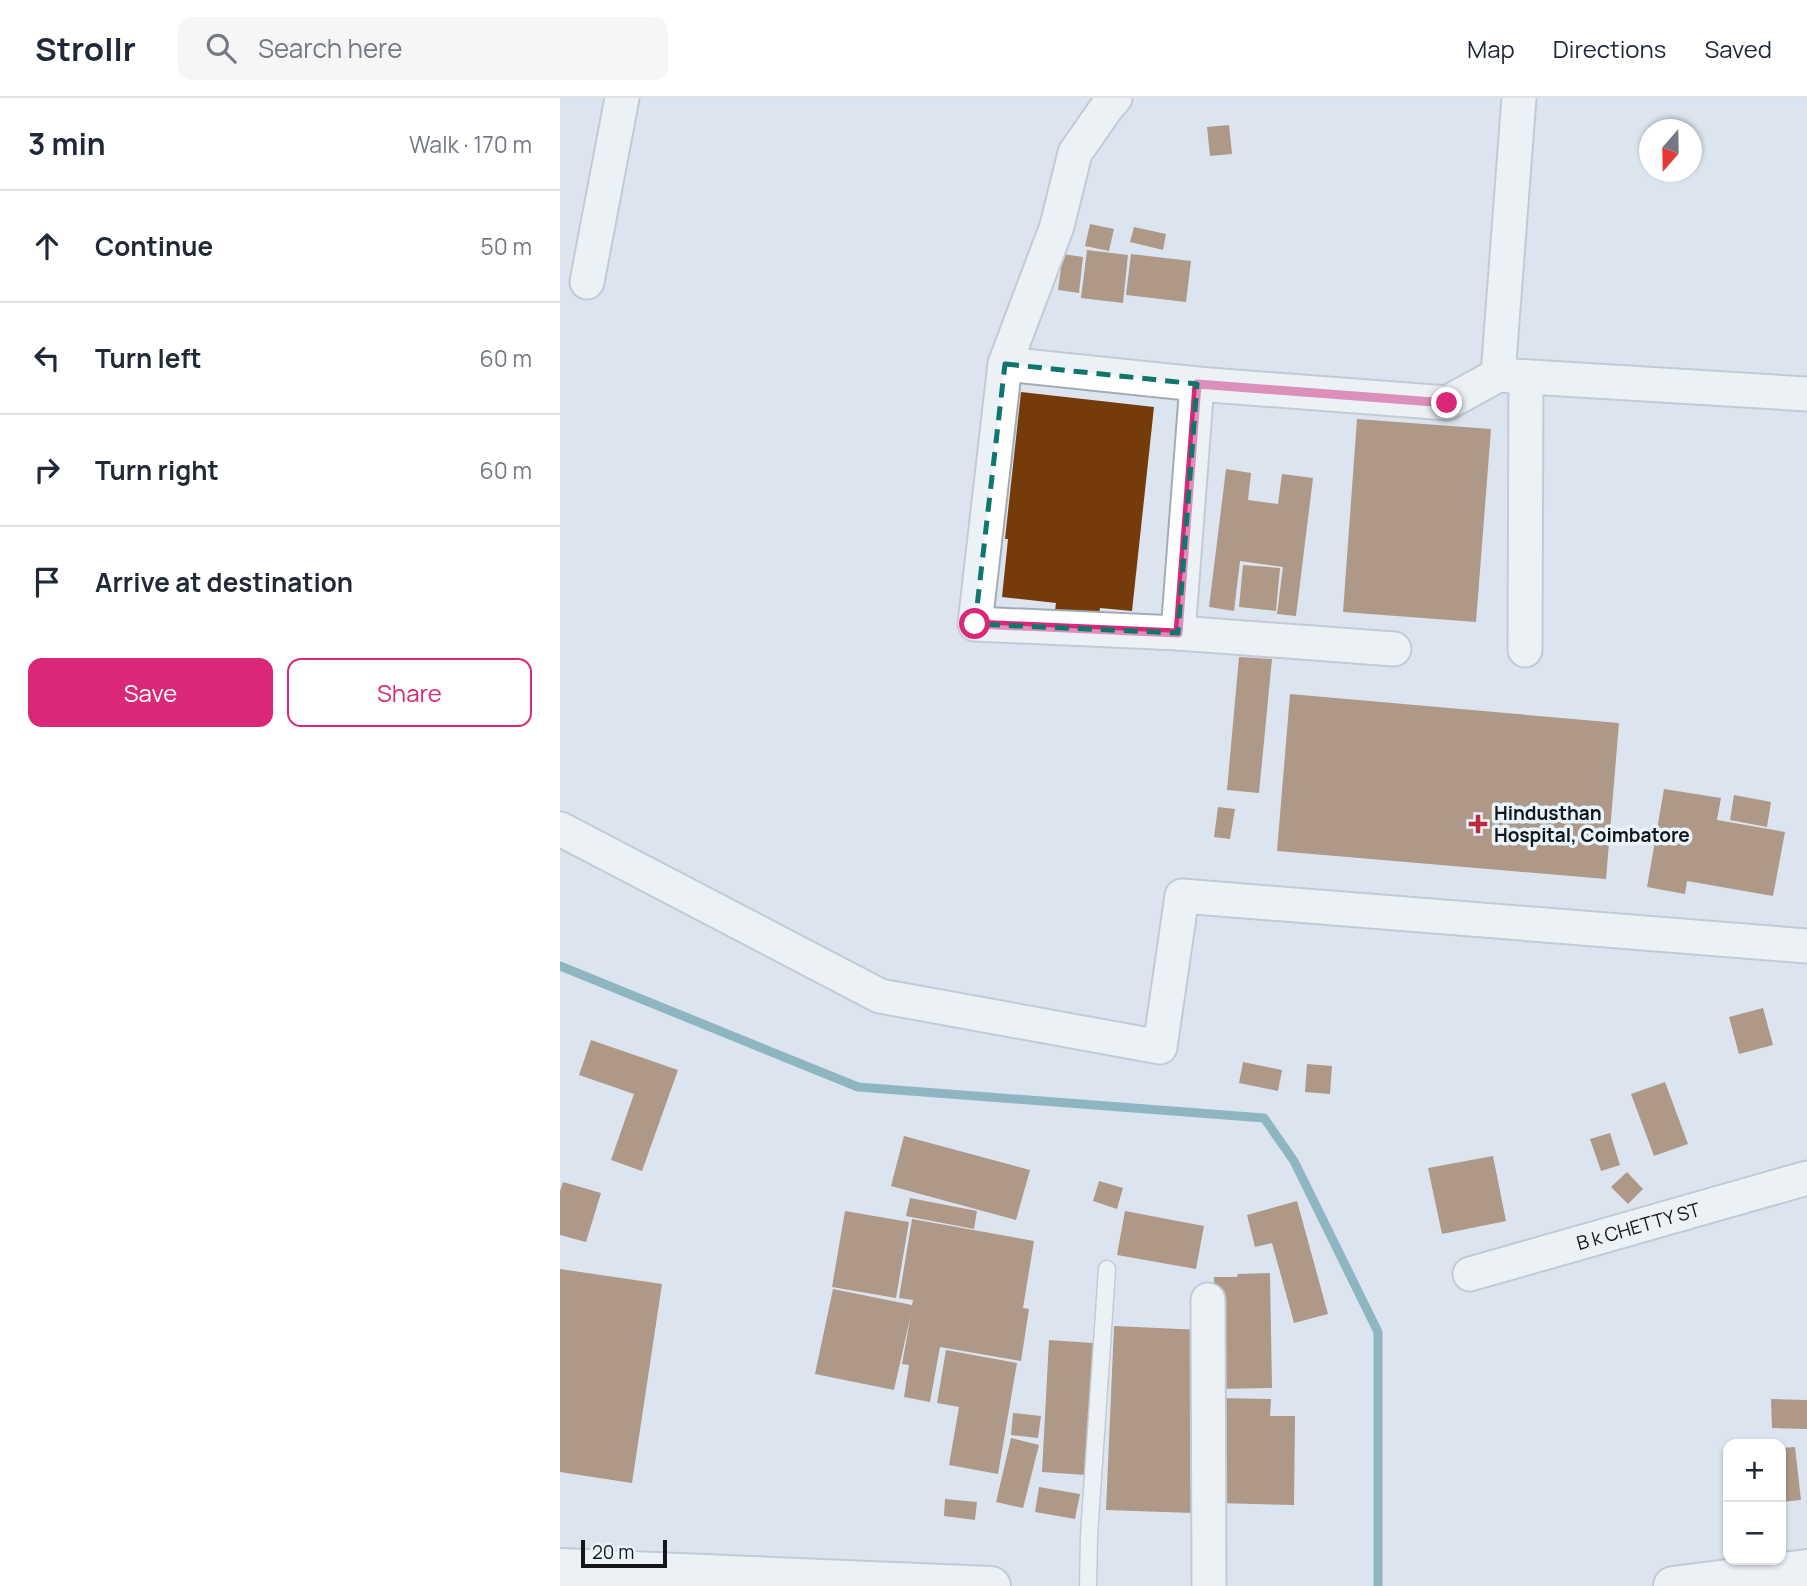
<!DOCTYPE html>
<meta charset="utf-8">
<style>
body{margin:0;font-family:Manrope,sans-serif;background:#f6f6f7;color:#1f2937}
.controls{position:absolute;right:21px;bottom:21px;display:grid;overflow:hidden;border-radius:14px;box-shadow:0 2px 5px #0004}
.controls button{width:63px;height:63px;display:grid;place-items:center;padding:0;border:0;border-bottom:2px solid #e0e1e3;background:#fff;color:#1f2937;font:35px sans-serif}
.compass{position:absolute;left:1079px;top:21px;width:63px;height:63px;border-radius:50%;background:#fff;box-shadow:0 2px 5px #0004;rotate:200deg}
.scale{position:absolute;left:21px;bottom:18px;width:86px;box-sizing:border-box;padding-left:7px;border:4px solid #14171a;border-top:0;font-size:19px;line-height:24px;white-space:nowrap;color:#14171a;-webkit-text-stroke:5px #e9f3fc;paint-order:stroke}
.stop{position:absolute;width:21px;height:21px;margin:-16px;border:5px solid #db2777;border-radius:50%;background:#fff}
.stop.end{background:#db2777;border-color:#fff;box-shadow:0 2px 7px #0008}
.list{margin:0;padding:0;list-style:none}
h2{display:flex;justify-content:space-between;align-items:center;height:91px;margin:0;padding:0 28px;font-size:30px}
h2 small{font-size:23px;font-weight:400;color:#747a83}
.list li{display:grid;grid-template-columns:46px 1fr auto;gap:21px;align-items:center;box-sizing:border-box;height:112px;padding:0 28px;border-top:2px solid #e0e1e3}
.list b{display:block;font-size:26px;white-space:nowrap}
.list em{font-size:23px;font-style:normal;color:#747a83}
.actions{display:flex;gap:14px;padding:21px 28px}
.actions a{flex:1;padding:16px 0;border:2px solid #db2777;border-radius:14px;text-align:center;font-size:24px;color:#db2777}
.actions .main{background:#db2777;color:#fff}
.icon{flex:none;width:38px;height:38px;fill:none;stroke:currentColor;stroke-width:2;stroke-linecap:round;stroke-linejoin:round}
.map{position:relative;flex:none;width:1247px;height:1488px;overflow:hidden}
header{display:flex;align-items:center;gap:42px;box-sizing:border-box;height:98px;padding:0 35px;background:#fff;border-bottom:2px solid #e0e1e3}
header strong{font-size:33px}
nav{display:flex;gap:38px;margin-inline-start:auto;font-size:24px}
.search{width:490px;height:63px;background:#f6f6f7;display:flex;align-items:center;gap:18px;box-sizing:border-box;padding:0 24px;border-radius:14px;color:#747a83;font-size:26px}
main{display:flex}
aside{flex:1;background:#fff}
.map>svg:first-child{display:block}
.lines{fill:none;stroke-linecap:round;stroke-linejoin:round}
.stream{stroke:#2f7d8b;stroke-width:9}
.building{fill:#763b0a}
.service-casing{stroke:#a3acb4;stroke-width:19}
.minor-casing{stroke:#a3acb4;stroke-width:37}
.primary-casing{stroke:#a3acb4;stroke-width:42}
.service{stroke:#fff;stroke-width:16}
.minor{stroke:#fff;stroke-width:33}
.primary{stroke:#fff;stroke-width:38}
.route{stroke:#db2777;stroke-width:9}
.marked{fill:none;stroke:#0f766e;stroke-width:5;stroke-dasharray:14 9;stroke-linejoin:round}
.poi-dot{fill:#bc2b3d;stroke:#e9f3fc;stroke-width:2.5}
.labels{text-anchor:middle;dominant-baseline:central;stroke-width:7;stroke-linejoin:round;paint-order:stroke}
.poi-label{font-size:19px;font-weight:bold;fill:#14171a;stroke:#e9f3fc;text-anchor:start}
.street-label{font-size:19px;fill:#14171a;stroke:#e9f3fc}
</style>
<header>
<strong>Strollr</strong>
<div class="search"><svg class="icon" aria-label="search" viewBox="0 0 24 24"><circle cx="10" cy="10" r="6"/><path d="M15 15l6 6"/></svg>Search here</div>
<nav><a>Map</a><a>Directions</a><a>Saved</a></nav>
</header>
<main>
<aside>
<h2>3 min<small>Walk · 170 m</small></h2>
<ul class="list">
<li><svg class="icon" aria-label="ahead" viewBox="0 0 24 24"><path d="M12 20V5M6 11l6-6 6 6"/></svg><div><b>Continue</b></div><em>50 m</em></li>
<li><svg class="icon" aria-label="left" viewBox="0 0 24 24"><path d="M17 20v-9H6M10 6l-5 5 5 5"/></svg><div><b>Turn left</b></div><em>60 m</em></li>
<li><svg class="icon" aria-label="right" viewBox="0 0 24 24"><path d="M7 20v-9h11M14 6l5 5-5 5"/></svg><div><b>Turn right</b></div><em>60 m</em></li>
<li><svg class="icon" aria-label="arrive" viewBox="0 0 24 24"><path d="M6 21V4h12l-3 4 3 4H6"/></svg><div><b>Arrive at destination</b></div></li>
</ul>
<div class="actions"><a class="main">Save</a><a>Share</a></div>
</aside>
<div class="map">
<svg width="1247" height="1488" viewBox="0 0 1247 1488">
<rect width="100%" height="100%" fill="#dce5ef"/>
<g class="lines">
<polyline class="stream" points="0,868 298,989 704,1020 734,1063 818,1234 818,1488"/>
</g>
<g class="building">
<polygon points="669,27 672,56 650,58 647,29"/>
<polygon points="530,126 554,131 549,153 525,148"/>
<polygon points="574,129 606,136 603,152 570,144"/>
<polygon points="527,152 568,157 563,205 521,200"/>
<polygon points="503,156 523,159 519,195 498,192"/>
<polygon points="571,156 631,163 626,204 566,197"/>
<polygon points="461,294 594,309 572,513 540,510 538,524 494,520 496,505 442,499 448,441 445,441"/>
<polygon points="797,321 931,331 916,524 783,514"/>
<polygon points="666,371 691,375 688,402 718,406 722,376 753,380 736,518 717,516 723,469 680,463 674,513 649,509"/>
<polygon points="683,467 720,470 716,513 679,509"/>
<polygon points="679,559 712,561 699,695 667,692"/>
<polygon points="730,596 1059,625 1046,781 717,753"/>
<polygon points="1104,691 1161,700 1157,722 1225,734 1213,798 1127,783 1125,796 1087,789"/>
<polygon points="1174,697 1211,704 1207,729 1170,722"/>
<polygon points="658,709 675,711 670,741 654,739"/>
<polygon points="1203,910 1213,947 1179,956 1169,919"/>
<polygon points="31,942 118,972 82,1073 51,1062 74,996 19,977"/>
<polygon points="683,964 722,972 718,993 679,985"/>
<polygon points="747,966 772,968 770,996 745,994"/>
<polygon points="1105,984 1128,1046 1094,1058 1071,996"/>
<polygon points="1050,1035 1060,1067 1041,1073 1030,1041"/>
<polygon points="344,1038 470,1072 456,1122 331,1088"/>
<polygon points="933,1058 946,1123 882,1136 868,1070"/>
<polygon points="1067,1074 1083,1091 1068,1106 1051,1089"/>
<polygon points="539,1083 563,1090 557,1111 533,1103"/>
<polygon points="3,1084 41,1095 26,1144 0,1137 0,1093"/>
<polygon points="350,1100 417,1113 414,1131 346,1118"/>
<polygon points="737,1103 768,1216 734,1225 712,1145 695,1149 687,1117"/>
<polygon points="285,1113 349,1124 336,1200 272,1189"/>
<polygon points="565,1113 644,1128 636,1171 557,1157"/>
<polygon points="352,1121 474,1143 463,1210 469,1211 461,1263 380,1249 370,1304 344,1299 349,1267 342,1266 351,1216 334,1292 255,1276 273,1191 352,1207 353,1202 339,1200"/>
<polygon points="0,1171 102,1186 72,1385 0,1374"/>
<polygon points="710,1175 712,1290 656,1291 654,1179 677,1179 678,1176"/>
<polygon points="554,1228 641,1232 633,1415 546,1412"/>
<polygon points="489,1242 533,1245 526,1377 482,1374"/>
<polygon points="386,1252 457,1265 438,1376 389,1367 399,1309 377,1305"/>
<polygon points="658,1300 711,1301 710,1318 735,1318 734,1407 657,1405"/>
<polygon points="1211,1301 1247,1302 1247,1331 1212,1330"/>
<polygon points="453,1315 481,1318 478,1340 451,1337"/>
<polygon points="451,1340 479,1347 463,1410 436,1404"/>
<polygon points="1235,1349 1241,1402 1221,1404 1221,1350"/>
<polygon points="479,1389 520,1396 515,1421 475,1414"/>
<polygon points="385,1401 417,1404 415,1422 384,1418"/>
</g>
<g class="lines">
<defs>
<polyline id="service" points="528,1488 529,1438 547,1171"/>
<g id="minor">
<polyline points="555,0 547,9 515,55 497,128 445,266 415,526 618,535 834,551"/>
<polyline points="27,184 62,0"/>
<polyline points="445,266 637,286 887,305 938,277 1247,296"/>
<polyline points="938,277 959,0"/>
<polyline points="618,535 637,286"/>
<polyline points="965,552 966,279"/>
<polyline points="0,731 320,898 600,949 622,798 1247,848"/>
<path id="s1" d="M910,1176L1247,1080"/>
<polyline points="648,1202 649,1488"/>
</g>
<g id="primary">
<polyline points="0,1470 431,1488"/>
<polyline points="1113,1488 1247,1471"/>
</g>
</defs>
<use href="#service" class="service-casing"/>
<use href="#minor" class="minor-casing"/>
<use href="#primary" class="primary-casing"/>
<use href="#service" class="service"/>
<use href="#minor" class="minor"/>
<use href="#primary" class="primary"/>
</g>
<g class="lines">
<polyline class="route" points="415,526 618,535 637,286 887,305"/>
</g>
<path d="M0 0H1247V1488H0ZM445,266L637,286L618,535L415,526Z" fill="#dce5ef" fill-opacity=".55" fill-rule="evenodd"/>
<path class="marked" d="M445,266L637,286L618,535L415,526Z"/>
<path class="poi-dot" d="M914.5 715.5h7v7h7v7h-7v7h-7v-7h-7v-7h7z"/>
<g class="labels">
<g class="poi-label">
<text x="934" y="715">Hindusthan<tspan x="934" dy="22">Hospital, Coimbatore</tspan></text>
</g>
<g class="street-label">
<text stroke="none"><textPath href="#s1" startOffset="175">B k CHETTY ST</textPath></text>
</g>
</g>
</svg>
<div class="controls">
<button>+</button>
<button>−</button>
</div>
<svg class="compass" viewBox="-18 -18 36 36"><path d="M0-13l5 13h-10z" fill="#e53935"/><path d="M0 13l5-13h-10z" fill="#747a83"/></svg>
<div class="scale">20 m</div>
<div class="stop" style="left:415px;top:526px"></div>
<div class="stop end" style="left:887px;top:305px"></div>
</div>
</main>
